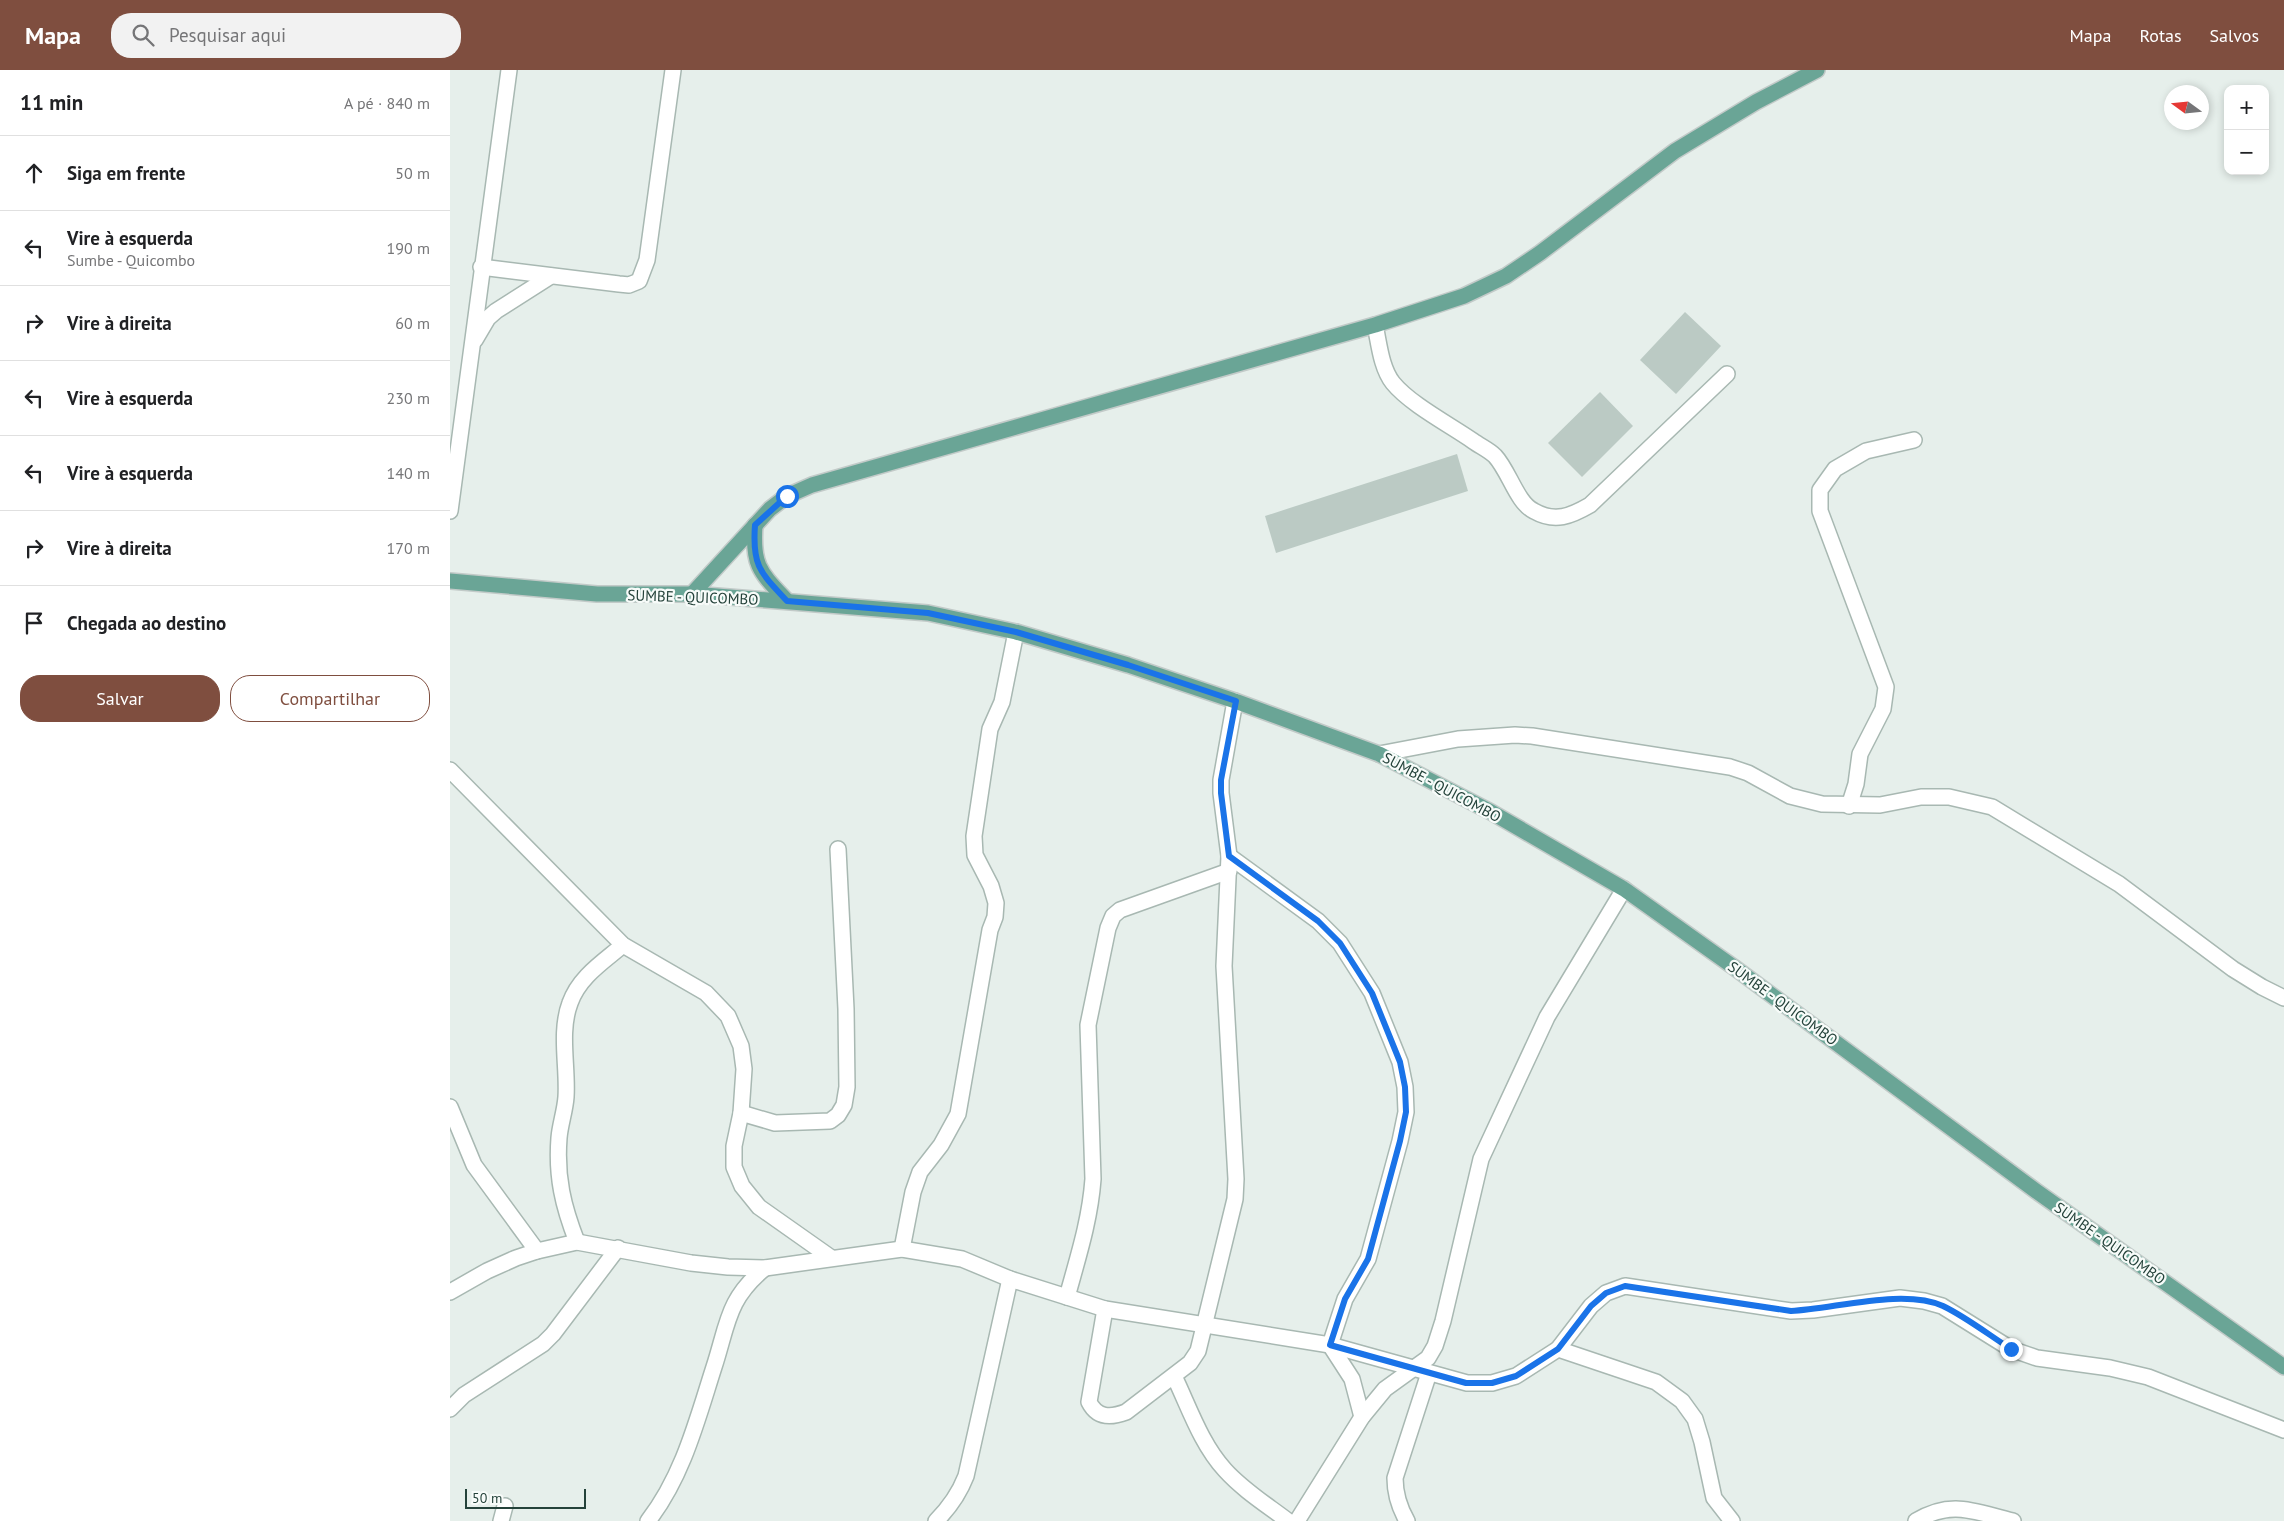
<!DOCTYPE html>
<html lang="pt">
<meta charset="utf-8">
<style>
body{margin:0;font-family:"PT Sans",sans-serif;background:#f2f2f2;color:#202124}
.controls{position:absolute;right:15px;top:15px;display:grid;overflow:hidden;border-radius:10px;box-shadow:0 2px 8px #0003}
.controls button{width:45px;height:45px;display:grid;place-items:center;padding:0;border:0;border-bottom:1px solid #e0e0e0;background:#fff;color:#202124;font:25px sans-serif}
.compass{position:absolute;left:1714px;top:15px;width:45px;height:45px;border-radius:50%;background:#fff;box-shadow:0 2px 8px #0003;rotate:285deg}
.scale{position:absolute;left:15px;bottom:12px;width:121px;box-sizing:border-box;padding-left:5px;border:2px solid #24423a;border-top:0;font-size:14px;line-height:18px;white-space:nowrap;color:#24423a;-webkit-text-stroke:4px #f7fbf9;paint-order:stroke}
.stop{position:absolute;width:15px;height:15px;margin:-11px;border:4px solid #1a73e8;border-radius:50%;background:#fff}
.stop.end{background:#1a73e8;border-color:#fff;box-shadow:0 1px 5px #0008}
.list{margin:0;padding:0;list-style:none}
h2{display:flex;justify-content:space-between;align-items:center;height:65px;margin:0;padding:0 20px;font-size:21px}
h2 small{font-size:16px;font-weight:400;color:#757577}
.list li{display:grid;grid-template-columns:32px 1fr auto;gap:15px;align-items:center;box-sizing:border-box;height:75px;padding:0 20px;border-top:1px solid #e0e0e0}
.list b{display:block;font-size:19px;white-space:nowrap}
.list p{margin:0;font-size:16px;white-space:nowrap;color:#757577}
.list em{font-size:16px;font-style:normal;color:#757577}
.actions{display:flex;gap:10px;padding:15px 20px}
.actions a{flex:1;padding:11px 0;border:1px solid #7f4e3f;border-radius:20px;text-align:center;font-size:18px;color:#7f4e3f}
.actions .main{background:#7f4e3f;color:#fff}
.icon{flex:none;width:28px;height:28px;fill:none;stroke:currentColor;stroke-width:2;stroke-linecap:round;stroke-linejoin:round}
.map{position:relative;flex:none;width:1834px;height:1451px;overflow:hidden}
header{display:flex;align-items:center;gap:30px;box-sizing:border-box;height:70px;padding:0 25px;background:#7f4e3f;color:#fff}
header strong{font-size:24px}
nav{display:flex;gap:28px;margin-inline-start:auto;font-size:18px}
.search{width:350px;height:45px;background:#f2f2f2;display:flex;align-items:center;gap:12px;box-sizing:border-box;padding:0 18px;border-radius:20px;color:#757577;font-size:19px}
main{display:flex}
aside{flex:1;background:#fff}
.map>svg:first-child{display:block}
.building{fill:#bbcac4}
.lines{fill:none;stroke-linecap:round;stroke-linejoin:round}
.minor-casing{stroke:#a8b8b2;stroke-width:18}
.major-casing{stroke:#c2cac8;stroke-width:18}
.minor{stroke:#fff;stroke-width:15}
.major{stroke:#6aa596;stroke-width:15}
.route{stroke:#1a73e8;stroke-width:6}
.labels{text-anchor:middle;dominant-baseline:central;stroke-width:4.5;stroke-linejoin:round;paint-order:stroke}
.street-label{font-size:15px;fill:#24423a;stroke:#f7fbf9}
</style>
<header>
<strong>Mapa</strong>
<div class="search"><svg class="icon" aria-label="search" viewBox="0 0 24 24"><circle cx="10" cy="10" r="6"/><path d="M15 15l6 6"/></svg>Pesquisar aqui</div>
<nav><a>Mapa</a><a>Rotas</a><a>Salvos</a></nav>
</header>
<main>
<aside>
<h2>11 min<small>A pé · 840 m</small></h2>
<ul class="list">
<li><svg class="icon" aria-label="ahead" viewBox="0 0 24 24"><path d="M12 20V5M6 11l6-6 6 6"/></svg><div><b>Siga em frente</b></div><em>50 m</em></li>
<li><svg class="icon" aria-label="left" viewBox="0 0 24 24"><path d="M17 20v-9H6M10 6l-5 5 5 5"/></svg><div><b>Vire à esquerda</b><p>Sumbe - Quicombo</p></div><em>190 m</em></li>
<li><svg class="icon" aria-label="right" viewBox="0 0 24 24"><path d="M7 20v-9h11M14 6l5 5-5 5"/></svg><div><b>Vire à direita</b></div><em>60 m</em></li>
<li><svg class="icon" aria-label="left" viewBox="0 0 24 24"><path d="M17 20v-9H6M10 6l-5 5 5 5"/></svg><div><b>Vire à esquerda</b></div><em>230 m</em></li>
<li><svg class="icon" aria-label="left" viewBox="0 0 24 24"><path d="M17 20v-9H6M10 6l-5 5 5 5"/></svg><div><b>Vire à esquerda</b></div><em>140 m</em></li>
<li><svg class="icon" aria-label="right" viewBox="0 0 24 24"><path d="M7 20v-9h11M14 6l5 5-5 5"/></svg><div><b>Vire à direita</b></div><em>170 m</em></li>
<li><svg class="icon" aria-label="arrive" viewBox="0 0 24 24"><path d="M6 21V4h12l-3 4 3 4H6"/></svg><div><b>Chegada ao destino</b></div></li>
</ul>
<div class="actions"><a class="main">Salvar</a><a>Compartilhar</a></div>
</aside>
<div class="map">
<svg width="1834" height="1451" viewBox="0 0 1834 1451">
<rect width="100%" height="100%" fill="#e6efeb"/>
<g class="building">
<polygon points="1235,242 1271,276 1226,324 1190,290"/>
<polygon points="1150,322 1183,356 1132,407 1098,373"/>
<polygon points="1007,384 1018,421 826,483 815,446"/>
</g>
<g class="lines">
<defs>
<g id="minor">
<polyline points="31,197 169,214 179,215 189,211 197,190 223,0"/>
<path d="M925,255C929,273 931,298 943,313C960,334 1000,355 1023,371C1030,376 1039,380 1045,386C1059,401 1067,433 1084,441C1105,453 1121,446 1140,435L1277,304"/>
<polyline points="25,270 38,248 46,241 101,206"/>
<polyline points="0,441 59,0"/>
<polyline points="929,684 1008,669 1065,665 1082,666 1280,697 1298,703 1340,726 1372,734 1430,735 1471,727 1499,727 1542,737 1669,814 1783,899 1812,917 1834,928"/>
<polyline points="0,700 173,875 256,923 278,946 291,976 294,999 291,1043 284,1076 284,1097 292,1116 309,1137 380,1187"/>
<polyline points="1399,736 1406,714 1410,684 1433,639 1436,617 1370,441 1370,420 1385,399 1416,381 1464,370"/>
<polyline points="779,786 868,851 890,873 922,923 950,992 955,1017 956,1042 950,1071 918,1189 895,1229 880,1275 902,1309 912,1347"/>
<polyline points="0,1037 24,1095 87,1181"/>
<polyline points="291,1043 325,1053 380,1051 388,1045 394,1035 397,1017 396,939 388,779"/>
<path d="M127,1172C113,1136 106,1107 109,1068C110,1055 115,1041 116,1027C118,997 109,962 120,933C129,907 153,892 173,875"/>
<polyline points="452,1179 463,1122 470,1102 491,1075 508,1044 540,860 545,847 546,833 541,816 525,785 524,766 540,659 552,632 566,562"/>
<polyline points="0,1222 37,1201 66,1188 87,1181 127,1172 241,1193 278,1197 315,1198 452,1179 512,1189 560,1209 655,1239 880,1275 1017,1313 1042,1313 1066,1306 1108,1279 1141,1236 1156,1223 1175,1216 1341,1241 1363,1240 1450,1228 1474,1231 1492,1236 1561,1279 1587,1288 1660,1298 1698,1307 1834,1360"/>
<path d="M617,1227C628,1187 640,1150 643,1109L638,955L658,858L663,846L670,840L779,801"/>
<path d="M655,1239L639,1332C647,1348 660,1348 676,1342L740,1293L748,1281L785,1129L786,1109L774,896L779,786L771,723V710L785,631"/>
<polyline points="1108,1279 1206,1312 1232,1331 1245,1349 1252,1372 1264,1428 1282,1451"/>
<path d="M724,1306C739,1337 751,1374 775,1400C793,1420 817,1435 838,1451"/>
<polyline points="0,1339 14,1325 93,1274 103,1264 168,1178"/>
<polyline points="51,1451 55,1436"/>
<path d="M198,1451C233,1406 247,1350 264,1297C278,1254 277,1229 315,1198"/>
<path d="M486,1451C500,1437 509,1424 516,1406L560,1209"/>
<polyline points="847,1451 912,1347 935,1319 978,1288 985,1276 993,1251 1031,1089 1097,947 1174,819"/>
<path d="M957,1451C949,1437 945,1424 945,1408L979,1303"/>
<path d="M1466,1451C1502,1429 1525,1442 1563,1451"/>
</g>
<g id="major">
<path d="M305,455C302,496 310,502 337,531"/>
<polyline points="0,511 147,524 242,524 478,543 566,562 678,595 785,631 929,684 1041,742 1174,819 1285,898 1586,1121 1834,1297"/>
<polyline points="242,524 320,439 337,426 362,415 925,255 1014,226 1056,206 1090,183 1225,81 1306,32 1367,0"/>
</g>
</defs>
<use href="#minor" class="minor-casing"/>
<use href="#major" class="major-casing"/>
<use href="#minor" class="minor"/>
<use href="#major" class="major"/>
</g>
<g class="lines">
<path class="route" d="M337,426L305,455C302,496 310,502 337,531L478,543L566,562L678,595L786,631L771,710V723L779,786L868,851L890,873L922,923L950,992L955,1017L956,1042L950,1071L918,1189L895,1229L880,1275L1016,1313H1042L1066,1306L1108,1279L1141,1236L1156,1223L1175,1216L1341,1241C1384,1239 1453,1218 1493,1236C1516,1247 1539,1265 1561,1279"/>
</g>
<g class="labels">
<g class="street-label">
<text transform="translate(243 527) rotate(2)">SUMBE - QUICOMBO</text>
<text transform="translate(992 717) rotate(28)">SUMBE - QUICOMBO</text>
<text transform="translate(1333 933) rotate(36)">SUMBE - QUICOMBO</text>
<text transform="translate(1660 1173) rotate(35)">SUMBE - QUICOMBO</text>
</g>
</g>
</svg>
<div class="controls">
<button>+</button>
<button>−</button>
</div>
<svg class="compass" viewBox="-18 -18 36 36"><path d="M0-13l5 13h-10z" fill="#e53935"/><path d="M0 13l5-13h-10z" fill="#757577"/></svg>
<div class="scale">50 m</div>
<div class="stop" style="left:337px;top:426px"></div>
<div class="stop end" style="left:1561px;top:1279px"></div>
</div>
</main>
